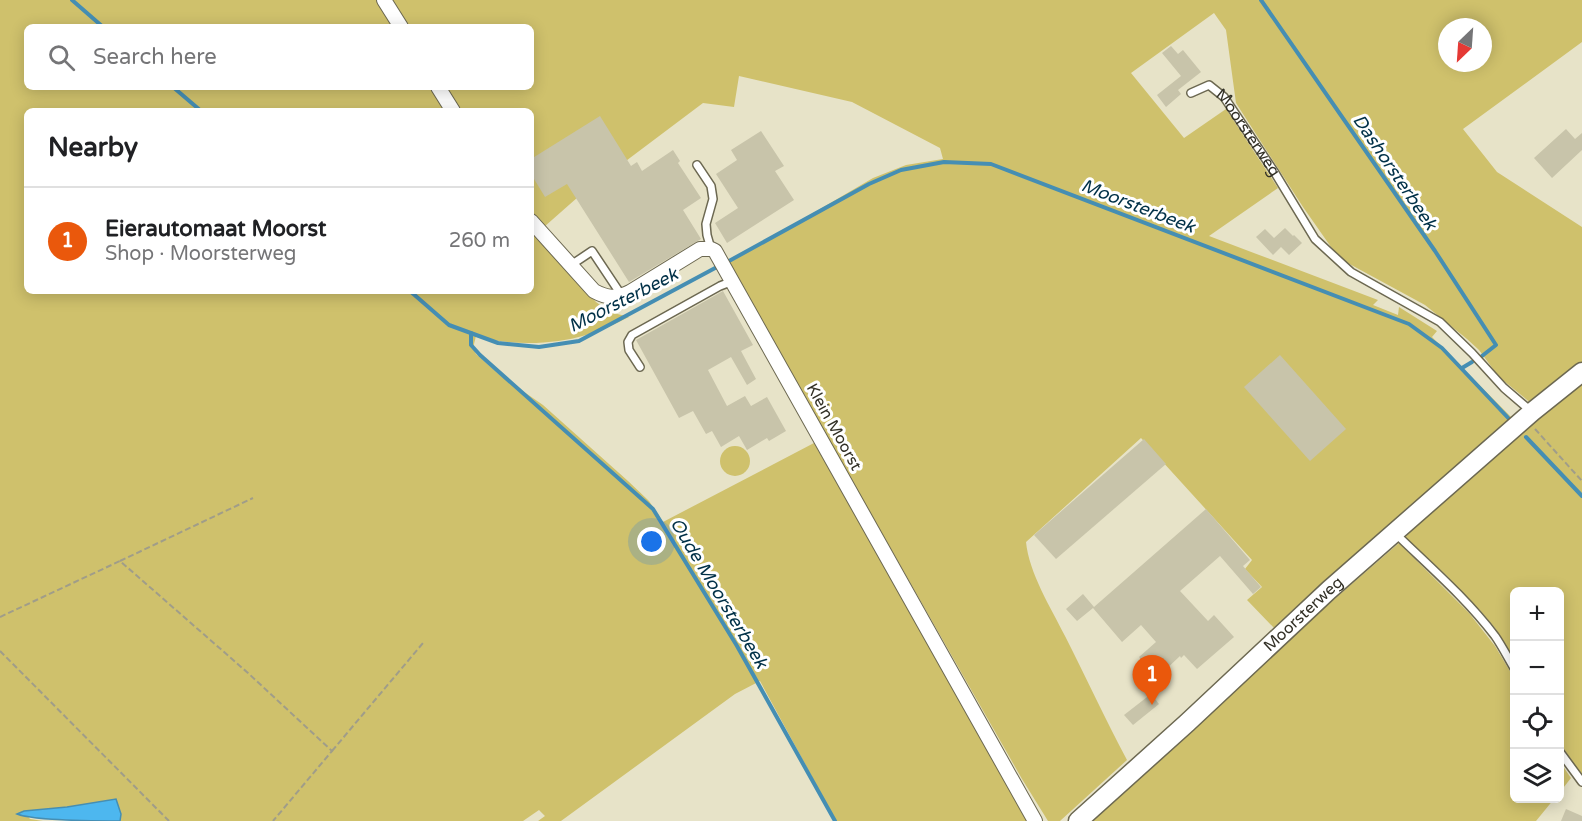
<!DOCTYPE html>
<meta charset="utf-8">
<style>
body{margin:0;font-family:"Varela Round",sans-serif;background:#f2f2f2;color:#202124}
.controls{position:absolute;right:18px;bottom:18px;display:grid;overflow:hidden;border-radius:9px;box-shadow:0 3px 15px #0003}
.controls button{width:54px;height:54px;display:grid;place-items:center;padding:0;border:0;border-bottom:2px solid #e0e0e0;background:#fff;color:#202124;font:30px sans-serif}
.compass{position:absolute;left:1438px;top:18px;width:54px;height:54px;border-radius:50%;background:#fff;box-shadow:0 3px 15px #0003;rotate:205deg}
.you{position:absolute;left:652px;top:542px;width:21px;height:21px;margin:-15px;border:4px solid #fff;border-radius:50%;background:#1a73e8;box-shadow:0 0 0 9px #1a73e833}
.badge{display:grid;place-items:center;width:39px;height:39px;border-radius:50%;background:#ea580c;color:#fff;font-size:20px;font-weight:700}
.pin{position:absolute;translate:-50% -50px;filter:drop-shadow(0 2px 3px #0008)}
.pin::after{content:'';position:absolute;top:32px;width:21px;height:18px;background:inherit;clip-path:polygon(0 0,100% 0,50% 100%)}
.list{margin:0;padding:0;list-style:none}
h2{display:flex;justify-content:space-between;align-items:center;height:78px;margin:0;padding:0 24px;font-size:26px}
h2 small{font-size:20px;font-weight:400;color:#757577}
.list li{display:grid;grid-template-columns:39px 1fr auto;gap:18px;align-items:center;box-sizing:border-box;height:108px;padding:0 24px;border-top:2px solid #e0e0e0}
.list b{display:block;font-size:22px;white-space:nowrap}
.list p{margin:0;font-size:20px;white-space:nowrap;color:#757577}
.list em{font-size:20px;font-style:normal;color:#757577}
.icon{flex:none;width:33px;height:33px;fill:none;stroke:currentColor;stroke-width:2;stroke-linecap:round;stroke-linejoin:round}
.map{position:relative;flex:none;width:1582px;height:821px;overflow:hidden}
.search{position:absolute;background:#fff;box-shadow:0 3px 15px #0003;left:24px;top:24px;width:510px;height:66px;display:flex;align-items:center;gap:15px;box-sizing:border-box;padding:0 21px;border-radius:9px;color:#757577;font-size:22px}
.panel{position:absolute;background:#fff;box-shadow:0 3px 15px #0003;left:24px;top:108px;width:510px;height:186px;border-radius:9px}
.map>svg:first-child{display:block}
.green{fill:#cfc16c;fill-rule:evenodd}
.water{fill:#4db7ef;stroke:#458eb3;stroke-width:1.5}
.lines{fill:none;stroke-linecap:round;stroke-linejoin:round}
.stream{stroke:#458eb3;stroke-width:4}
.building{fill:#c8c4aa}
.service-casing{stroke:#6c6851;stroke-width:10}
.minor-casing{stroke:#6c6851;stroke-width:16}
.tertiary-casing{stroke:#6c6851;stroke-width:21}
.path{stroke:#a09d89;stroke-width:2;stroke-dasharray:6 3;stroke-linecap:butt}
.service{stroke:#fff;stroke-width:7}
.minor{stroke:#fff;stroke-width:14}
.tertiary{stroke:#fff;stroke-width:18}
.labels{text-anchor:middle;dominant-baseline:central;stroke-width:6;stroke-linejoin:round;paint-order:stroke}
.street-label{font-size:16px;fill:#323026;stroke:#fff}
.water-label{font-size:18px;font-style:italic;fill:#003047;stroke:#fff}
</style>
<div class="map">
<svg width="1582" height="821" viewBox="0 0 1582 821">
<rect width="100%" height="100%" fill="#e7e3c8"/>
<g class="green">
<path d="M0,0H378L395,27H27V87H432L447,111H27V291H531V226L596,302L610,312L629,317C615,324 601,331 586,335C554,345 509,346 476,336L473,348L476,354L501,376L543,405L628,481L649,501L663,522L814,443L1030,821H836L760,681L735,694L561,821H538L545,816L539,810L523,821H120L121,814L67,807L24,811L30,819L43,821H0Z"/>
<path d="M391,0H1582V42L1463,129L1497,172L1582,227V363L1532,404L1499,377L1479,350L1467,339L1425,305L1344,261L1331,247L1303,207L1236,103L1226,30L1214,13L1131,73L1184,138L1226,109L1278,188L1209,236L1378,300L1373,305L1398,315L1399,307L1437,331L1432,337L1513,419L1275,629L1247,600L1262,587L1245,569L1252,560L1141,438L1026,542C1029,573 1051,608 1065,636C1086,677 1105,719 1127,760L1060,821H1048L1022,779L728,263L873,178L906,165L943,159L940,148L852,102L739,76L734,107L703,103L578,197L544,227L531,211V111H459L443,87H531V27H407ZM1447,27H1483V63H1447Z"/>
<polygon points="1582,382 1582,776 1560,743 1560,592 1514,592 1514,659 1495,628 1479,609 1471,604 1448,577 1405,537 1491,457"/>
<circle cx="735" cy="461" r="15"/>
<polygon points="1399,543 1469,613 1495,646 1514,678 1514,798 1554,799 1536,821 1087,821 1225,694"/>
<polygon points="1560,762 1571,778 1560,792"/>
</g>
<path class="water" d="M116,799L121,814L120,821C97,821 35,821 17,814L24,811L67,807Z"/>
<g class="lines">
<g class="stream">
<polyline points="72,0 103,27"/>
<polyline points="1261,0 1435,251 1496,345 1482,356"/>
<polyline points="173,87 201,111"/>
<polyline points="729,261 869,184 901,170 944,162 991,164 1409,324 1442,348 1512,422"/>
<polyline points="410,291 449,325 498,343 539,347 579,341 717,267"/>
<polyline points="471,333 471,345 480,355 653,509 737,646 835,821"/>
<polyline points="1462,368 1472,362"/>
<polyline points="1526,437 1582,496"/>
</g>
</g>
<g class="building">
<polygon points="1171,46 1178,54 1183,50 1201,72 1178,90 1181,94 1166,107 1157,95 1181,76 1162,53"/>
<polygon points="600,116 631,166 637,162 642,171 673,150 680,161 678,163 701,198 683,210 701,239 629,282 567,184 545,197 531,174 531,159"/>
<polygon points="1566,129 1575,139 1582,133 1582,150 1552,178 1534,158"/>
<polygon points="761,131 784,166 775,171 794,200 727,243 715,223 738,208 716,174 737,160 731,150"/>
<polygon points="1285,228 1293,236 1294,235 1302,243 1289,255 1281,247 1273,255 1256,237 1265,229 1274,238"/>
<polygon points="723,291 753,345 741,351 756,379 747,385 731,357 708,370 727,406 745,396 751,406 767,397 786,431 769,441 767,438 747,450 739,436 721,447 712,431 706,434 693,411 679,418 636,340"/>
<polygon points="1280,355 1346,429 1310,461 1244,387"/>
<polygon points="1144,439 1166,464 1056,559 1034,535"/>
<polygon points="1206,509 1250,560 1243,566 1261,587 1253,594 1220,556 1180,591 1208,621 1214,615 1234,637 1197,669 1184,655 1181,658 1180,656 1163,672 1159,667 1153,673 1139,657 1156,642 1141,625 1122,642 1093,608 1077,621 1066,609 1083,594 1094,607"/>
<polygon points="1151,694 1159,704 1133,725 1124,715"/>
<polygon points="1566,809 1582,816 1582,821 1561,821"/>
</g>
<g class="lines">
<defs>
<g id="service">
<path id="s1" d="M1191,93L1209,85L1224,97L1275,173L1315,239L1351,272L1440,322L1472,353L1504,388L1532,412"/>
<polyline points="697,165 711,186 713,199 706,224 707,235 711,249"/>
<polyline points="571,265 592,251 622,296"/>
<polyline points="640,367 629,350 628,342 632,335 720,286 733,281"/>
<path d="M1396,534C1430,567 1466,598 1495,636C1502,646 1508,658 1514,668"/>
<polyline points="1560,752 1582,782"/>
</g>
<g id="minor">
<polyline points="384,0 401,27"/>
<polyline points="438,87 453,111"/>
<path d="M531,221L594,291C607,298 616,299 630,292L700,249H711L715,251L1035,821"/>
</g>
<g id="tertiary">
<path id="s2" d="M1078,821L1187,723L1329,590L1532,412L1582,372"/>
</g>
</defs>
<use href="#service" class="service-casing"/>
<use href="#minor" class="minor-casing"/>
<use href="#tertiary" class="tertiary-casing"/>
<g class="path">
<polyline points="1535,429 1582,481"/>
<polyline points="120,561 253,498"/>
<polyline points="0,617 120,561 248,673 332,751 273,821"/>
<polyline points="0,651 169,821"/>
<polyline points="332,751 423,643"/>
</g>
<use href="#service" class="service"/>
<use href="#minor" class="minor"/>
<use href="#tertiary" class="tertiary"/>
</g>
<g class="labels">
<g class="street-label">
<text stroke="none"><textPath href="#s1" startOffset="82">Moorsterweg</textPath></text>
<text transform="translate(834 427) rotate(61)">Klein Moorst</text>
<text stroke="none"><textPath href="#s2" startOffset="306">Moorsterweg</textPath></text>
</g>
<g class="water-label">
<text transform="translate(1395 172) rotate(56)">Dashorsterbeek</text>
<text transform="translate(1138 206) rotate(21)">Moorsterbeek</text>
<text transform="translate(623 300) rotate(-27)">Moorsterbeek</text>
<text transform="translate(719 593) rotate(59)">Oude Moorsterbeek</text>
</g>
</g>
</svg>
<div class="controls">
<button>+</button>
<button>−</button>
<button><svg class="icon" aria-label="locate" viewBox="0 0 24 24"><circle cx="12" cy="12" r="6"/><path d="M12 2v4M12 18v4M2 12h4M18 12h4"/></svg></button>
<button><svg class="icon" aria-label="layers" viewBox="0 0 24 24"><path d="M12 4l9 5-9 5-9-5zM3 14l9 5 9-5"/></svg></button>
</div>
<svg class="compass" viewBox="-18 -18 36 36"><path d="M0-13l5 13h-10z" fill="#e53935"/><path d="M0 13l5-13h-10z" fill="#757577"/></svg>
<div class="you"></div>
<div class="pin badge" style="left:1152px;top:705px">1</div>
<div class="search"><svg class="icon" aria-label="search" viewBox="0 0 24 24"><circle cx="10" cy="10" r="6"/><path d="M15 15l6 6"/></svg>Search here</div>
<section class="panel">
<h2>Nearby<small></small></h2>
<ul class="list">
<li><span class="badge">1</span><div><b>Eierautomaat Moorst</b><p>Shop · Moorsterweg</p></div><em>260 m</em></li>
</ul>
</section>
</div>
